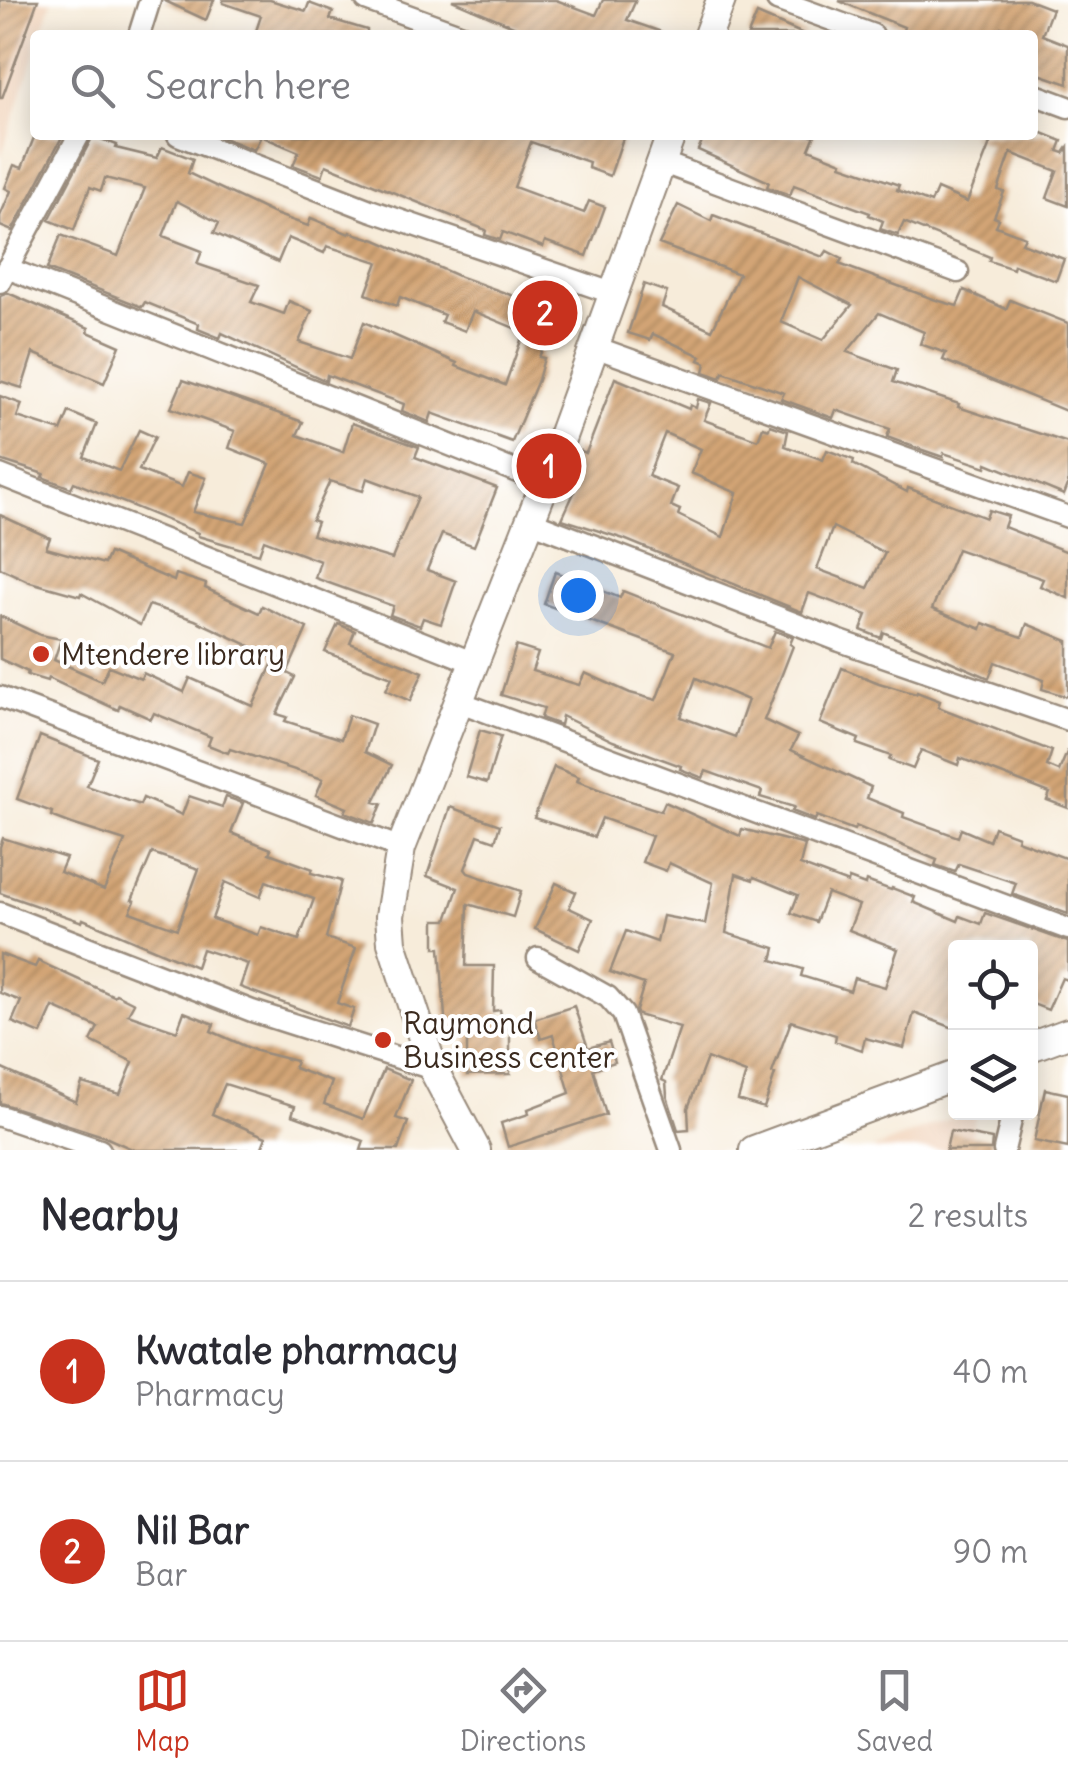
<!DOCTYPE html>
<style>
body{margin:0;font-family:Delius,sans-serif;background:#f2f2f3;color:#2b2b33}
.controls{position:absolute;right:30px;bottom:30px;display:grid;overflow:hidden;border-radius:10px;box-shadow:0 5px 25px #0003}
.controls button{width:90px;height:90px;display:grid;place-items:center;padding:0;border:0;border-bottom:2px solid #e1e1e2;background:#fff;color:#2b2b33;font:50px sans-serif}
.you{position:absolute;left:578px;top:595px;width:35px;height:35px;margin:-25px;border:8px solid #fff;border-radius:50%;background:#1a73e8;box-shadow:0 0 0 15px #1a73e833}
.badge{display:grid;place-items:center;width:65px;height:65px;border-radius:50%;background:#c8321e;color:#fff;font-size:32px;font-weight:700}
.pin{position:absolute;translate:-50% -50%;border:5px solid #fff;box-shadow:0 2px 10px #0006}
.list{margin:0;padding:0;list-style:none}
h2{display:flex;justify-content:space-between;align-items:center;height:130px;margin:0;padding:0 40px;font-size:42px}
h2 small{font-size:32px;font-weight:400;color:#7c7c81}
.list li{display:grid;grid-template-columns:65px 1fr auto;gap:30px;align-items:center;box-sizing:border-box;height:180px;padding:0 40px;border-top:2px solid #e1e1e2}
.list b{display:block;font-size:38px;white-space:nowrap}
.list p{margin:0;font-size:32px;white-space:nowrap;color:#7c7c81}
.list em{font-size:32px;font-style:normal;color:#7c7c81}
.icon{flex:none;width:55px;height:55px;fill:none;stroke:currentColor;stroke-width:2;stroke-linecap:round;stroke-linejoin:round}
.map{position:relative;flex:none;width:1068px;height:1150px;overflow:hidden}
.search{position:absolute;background:#fff;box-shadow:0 5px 25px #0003;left:30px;right:30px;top:30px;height:110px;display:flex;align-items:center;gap:25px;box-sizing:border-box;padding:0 35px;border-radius:10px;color:#7c7c81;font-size:38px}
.sheet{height:490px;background:#fff}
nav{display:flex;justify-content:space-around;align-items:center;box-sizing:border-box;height:140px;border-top:2px solid #e1e1e2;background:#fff;font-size:28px;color:#7c7c81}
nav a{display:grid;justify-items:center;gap:5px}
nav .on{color:#c8321e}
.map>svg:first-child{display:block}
.built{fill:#f2d5bd}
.building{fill:url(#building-hatch);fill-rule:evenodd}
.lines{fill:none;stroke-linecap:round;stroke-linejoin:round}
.street-casing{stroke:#998b7c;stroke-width:25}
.secondary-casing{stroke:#998b7c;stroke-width:32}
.street{stroke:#fff;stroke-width:20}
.secondary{stroke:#fff;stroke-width:28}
.poi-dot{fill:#c8321e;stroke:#fff;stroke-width:4}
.labels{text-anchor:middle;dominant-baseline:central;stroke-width:8;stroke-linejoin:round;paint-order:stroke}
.poi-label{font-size:30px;fill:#3b2a1e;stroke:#fff;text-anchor:start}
</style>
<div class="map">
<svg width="1068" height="1150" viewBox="0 0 1068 1150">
<defs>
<pattern id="building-hatch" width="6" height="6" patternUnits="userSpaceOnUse" patternTransform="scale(2.5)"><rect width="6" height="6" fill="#d3a576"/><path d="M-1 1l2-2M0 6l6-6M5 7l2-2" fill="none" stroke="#ac8760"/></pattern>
</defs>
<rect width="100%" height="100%" fill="#fff"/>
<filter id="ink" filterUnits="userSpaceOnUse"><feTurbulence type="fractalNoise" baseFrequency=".01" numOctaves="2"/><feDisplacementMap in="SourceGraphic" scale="20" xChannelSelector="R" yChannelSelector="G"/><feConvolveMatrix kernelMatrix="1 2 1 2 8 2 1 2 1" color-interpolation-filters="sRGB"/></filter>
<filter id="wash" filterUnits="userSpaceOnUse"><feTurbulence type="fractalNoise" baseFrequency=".0048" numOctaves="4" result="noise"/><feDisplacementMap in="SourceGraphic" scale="40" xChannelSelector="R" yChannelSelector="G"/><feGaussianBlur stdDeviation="2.25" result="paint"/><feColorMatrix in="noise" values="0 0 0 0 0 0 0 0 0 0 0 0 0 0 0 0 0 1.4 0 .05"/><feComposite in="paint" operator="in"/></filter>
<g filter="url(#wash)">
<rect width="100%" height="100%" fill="#f7ecda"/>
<g class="built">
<polygon points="0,0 52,0 41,35 35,35 35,53 0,159"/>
<polygon points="964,1113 976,1113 968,1150 871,1150"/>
</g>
<g id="blocks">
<g class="building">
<polygon points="0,0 38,0 2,98 0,98"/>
<polygon points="163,0 214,0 206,20"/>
<polygon points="223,0 270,0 306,11 309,3 333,12 330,19 367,30 367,35 270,35 256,31 261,16 223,3"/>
<polygon points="452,0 556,0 596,15 603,0 636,0 627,20 662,32 661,35 515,35 518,28"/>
<polygon points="1028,0 1052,9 1042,35 1068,45 1068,84 1033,72 1033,35 1001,27 998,35 902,35 904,27 839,1"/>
<polygon points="757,14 806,35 748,35"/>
<polygon points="1040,132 1062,141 1058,151 1064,153 1068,147 1068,206 1047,198 1057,171 1011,153 998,190 1004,192 994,217 999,219 996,226 1025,237 1022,243 1064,259 1056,281 1014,265 1013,269 989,261 990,257 904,222 898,235 880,229 883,221 869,215 870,213 794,185 790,195 767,187 769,182 698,150 705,135 815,135 809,149 842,162 841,165 899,185 897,190 931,203 937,189 967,202 990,144 969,135 1039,135"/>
<polygon points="35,135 63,135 12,231 0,226 0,216 11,191 5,188 14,165 22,168"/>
<polygon points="216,135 624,135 610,176 588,168 589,162 531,142 514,187 584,213 589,201 605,207 587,256 545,241 543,247 503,232 500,240 485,235 486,230 326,165 322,176 293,165 299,152 261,136 254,150"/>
<path d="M93,136L117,145L116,148L157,158L162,147L193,159L188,173L272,213L308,226L311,218L349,234L350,232L376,240L458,276L558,312L539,357L544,358L538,380L512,442L432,413L429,422L402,411L404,404L327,375L326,381L222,333L220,338L198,329L199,324L145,302L142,307L47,269L61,235L118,256L145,188L105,178L101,191L90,187L74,230L49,220ZM177,201L219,223L214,233L278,262L288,238L324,253L327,246L378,262L366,294L397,306L400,297L444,315L441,322L465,331L473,311L524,332L505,385L456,366L457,363L364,322L350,359L299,342L312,311L289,301L284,314L251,302L259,285L197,264L202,251L163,236Z"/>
<path d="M678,205L711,221L713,215L823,257L827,251L842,259L839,264L936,300L957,306L964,290L1006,309L1010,300L1068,323V412L943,360L946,353L920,344L924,332L879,313L847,352L897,370L893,382L959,404L958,407L1068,443V485L1064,495L987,463L986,467L944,453L943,457L914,447L887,437L890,429L836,410L833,418L781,399L784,393L723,372L721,378L704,372L706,363L699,360L701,356L653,334L650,340L628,333L644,284L667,292L662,307L712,330L739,274L659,244ZM798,277L852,305L823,340L781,322Z"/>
<polygon points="8,293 89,328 88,332 120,346 104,383 33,353 22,388 0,381 0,296"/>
<path d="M615,378L689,409L690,405L696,408L698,399L711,403L704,420L758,440L763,427L769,429L770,425L788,431L785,446L823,460L827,450L854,460L853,464L907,492L908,488L986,518L989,510L1008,516L1004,527L1068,552V598L1040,586L1043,579L957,549L932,609L981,629L983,623L1022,637L1027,624L1068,641V697L1042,689L1044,680L995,662L989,678L883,632L881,638L861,630L867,615L809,593L802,612L624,539L562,519L574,493L562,488L576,449L586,453ZM665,433L701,449L691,473L737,493L723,537L678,515L680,510L671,506L678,488L648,476ZM833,527L885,553L868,588L817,569Z"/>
<path d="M183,380L303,422L297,435L343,452L352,423L419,447L415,457L497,488L474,546L442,534L427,570L456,581L441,624L423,618L420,626L390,615L393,606L315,578L320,561L264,540L259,554L198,536V533L74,482L71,488L42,477L44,474L0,460V396L22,404L17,417L61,431L69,412L97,424L84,457L119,471L139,430L155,437L139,470L182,487L188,472L206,478L193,512L245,523L270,464L229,448L235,431L171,408ZM367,478L418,497L392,559L312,535L317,522L312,520L330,481L363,491Z"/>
<polygon points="0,515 50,538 46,548 104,564 109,553 174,581 176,574 206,584 205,588 259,613 262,606 307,628 287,673 295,677 277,714 287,717 285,721 341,739 349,715 374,724 365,752 392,765 374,802 382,804 374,823 345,812 347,808 316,795 323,779 230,749 228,753 208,745 211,737 154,713 151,719 120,705 118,710 48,678 47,681 27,675 28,672 0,659 0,616 40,635 61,639 54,660 102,681 109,666 141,679 143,673 184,692 190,678 253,706 275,658 195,620 149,605 140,625 81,593 80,596 30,582 0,568"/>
<path d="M555,572L620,598L623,591L768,648L775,631L793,637L790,644L793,646L764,720L798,736L791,750L871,787L867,798L904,813L903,817L958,837L961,829L989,841L994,827L1018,836L1017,840L1068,859V914L1012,894L1016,883L959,864L955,872L935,865L937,860L856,826L854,830L817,816L815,820L792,811L794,807L760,797L762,791L706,771L703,778L680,769L681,766L613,741L562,716L560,725L541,718L544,708L501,695L516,646L538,653L532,671L579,685L585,673L630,693L656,700L675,652L544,604ZM696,678L748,700L735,737L681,717Z"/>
<polygon points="338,624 355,631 350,643 423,672 410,701 386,690 392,677 325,652"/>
<polygon points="842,668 879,683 916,694 917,692 940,701 938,707 1052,751 1047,766 1059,771 1068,750 1068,808 1047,800 1050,793 960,758 958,765 921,750 913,769 889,760 891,756 857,744 859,739 820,723"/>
<polygon points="480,730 501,736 487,783 466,777"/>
<path d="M40,736L98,759L87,786L140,805L143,798L182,815L189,796L222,807L226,797L243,803L231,833L271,849L269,853L313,869L311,873L341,881L326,938L356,948L337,1003L354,1009L348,1027L240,987L248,964L202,949L196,967L83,919L82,922L0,893V847L3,838L66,858L60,872L104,890L125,841L72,824L51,816L52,812L17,799ZM152,853L199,869L177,929L130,912L135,901L132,900ZM266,881L314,899L299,940L261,927L258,935L212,919L225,882L260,897Z"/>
<path d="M554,767L579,777L577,781L624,799L661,811L665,802L740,836L742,829L805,845L800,865L848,883L849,879L865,885L866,881L891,890L892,888L915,897L913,902L958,921L960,916L981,924L985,913L1068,942V980L1062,978L1048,1010L1030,1003V948H956V1029L914,1013L904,1048L865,1038L862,1050L835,1041L836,1035L791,1021L772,1073L775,1074L764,1108L738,1100L746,1073L707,1058L688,1108L689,1129L678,1130L667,1096L666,1082L662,1080L680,1027L638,1015L636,1011L644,984L610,972L626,931L657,942L663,916L705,924L713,883L669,863L666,871L642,862L652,836L602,818L594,837L534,818ZM736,874L753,880L754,877L798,895L791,913L816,922L827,893L859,905L849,930L898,949L885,987L854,978L850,991L801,976L803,969L772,960L775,948L726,933Z"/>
<polygon points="450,807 500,825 495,841 478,835 465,869 468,873 521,891 513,917 468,904 466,966 494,966 493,1011 500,1010 504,1030 510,1028 510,1074 467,1075 467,1032 446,1031 440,948 435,948 435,920 447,920 458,888 427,876"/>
<polygon points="556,883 576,892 569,908 593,919 579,950 535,929"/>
<polygon points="0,954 35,967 38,961 114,996 116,994 134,1003 128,1014 177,1031 184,1012 214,1024 211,1031 256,1051 296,1061 294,1068 332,1082 324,1104 363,1119 384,1069 411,1080 396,1118 408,1122 398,1150 361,1150 364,1141 292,1115 295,1106 225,1084 212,1114 266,1137 261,1150 134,1150 103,1136 0,1103 0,1068 76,1102 82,1083 120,1094 133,1062 91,1041 98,1027 53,1007 41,1034 12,1022 21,1001 0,993"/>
<polygon points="574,1006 588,1048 609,1042 615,1062 593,1069 606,1115 508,1147 501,1123 529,1114 528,1109 570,1093 553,1035 541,1039 534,1019"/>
<polygon points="1045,1089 1068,1094 1068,1148 1034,1141"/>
<polygon points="950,1131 992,1139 991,1150 946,1150"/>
</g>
</g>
</g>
<g filter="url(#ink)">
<use href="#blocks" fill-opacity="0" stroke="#998b7c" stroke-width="2.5"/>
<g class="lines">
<defs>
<g id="street">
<polyline points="366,0 462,35"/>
<polyline points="777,0 873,35"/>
<polyline points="139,35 150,0"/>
<polyline points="1033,94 1068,107"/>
<polyline points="178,135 370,210 612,293"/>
<polyline points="661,162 958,272"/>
<polyline points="7,268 545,483"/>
<polyline points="0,282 79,135"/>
<polyline points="592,346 1068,517"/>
<polyline points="0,475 475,663"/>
<polyline points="530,521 840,641 1068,720"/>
<polyline points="0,697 401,848"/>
<polyline points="460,702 1068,929"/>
<polyline points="0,913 252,1011 433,1069"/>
<polyline points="538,958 608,997 623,1014 671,1150"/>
<polyline points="0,1116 100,1150"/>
<polyline points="1004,1150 1013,1112"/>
</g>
<g id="secondary">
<polyline points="708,35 721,0"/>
<polyline points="1030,1047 1068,1033"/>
<polyline points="476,1150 433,1069 392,943 390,916 401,848 545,483 671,135"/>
<polyline points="754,1150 956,1075"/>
</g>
</defs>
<use href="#street" class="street-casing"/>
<use href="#secondary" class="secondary-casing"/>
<use href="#street" class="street"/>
<use href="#secondary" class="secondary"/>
</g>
</g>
<g class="poi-dot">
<circle cx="41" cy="654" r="10"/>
<circle cx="383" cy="1040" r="10"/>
</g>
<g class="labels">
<g class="poi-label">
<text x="61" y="654">Mtendere library</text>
<text x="403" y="1023">Raymond<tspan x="403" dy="34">Business center</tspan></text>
</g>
</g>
</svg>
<div class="controls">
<button><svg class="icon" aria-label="locate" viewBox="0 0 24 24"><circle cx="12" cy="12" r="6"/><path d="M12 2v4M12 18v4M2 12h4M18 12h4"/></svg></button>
<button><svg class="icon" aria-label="layers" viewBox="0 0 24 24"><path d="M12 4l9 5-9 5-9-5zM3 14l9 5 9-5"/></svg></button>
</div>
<div class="you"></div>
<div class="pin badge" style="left:549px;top:466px">1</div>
<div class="pin badge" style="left:545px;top:313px">2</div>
<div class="search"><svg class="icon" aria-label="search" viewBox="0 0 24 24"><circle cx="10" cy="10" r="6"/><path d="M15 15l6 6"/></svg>Search here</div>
</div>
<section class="sheet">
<h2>Nearby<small>2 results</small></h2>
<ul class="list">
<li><span class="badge">1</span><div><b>Kwatale pharmacy</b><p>Pharmacy</p></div><em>40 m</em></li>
<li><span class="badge">2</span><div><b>Nil Bar</b><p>Bar</p></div><em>90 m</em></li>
</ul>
</section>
<nav>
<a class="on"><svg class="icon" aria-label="map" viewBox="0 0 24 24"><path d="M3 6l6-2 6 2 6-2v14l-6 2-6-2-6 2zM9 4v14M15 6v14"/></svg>Map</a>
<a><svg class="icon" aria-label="directions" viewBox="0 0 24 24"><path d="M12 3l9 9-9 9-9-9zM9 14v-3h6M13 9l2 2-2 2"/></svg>Directions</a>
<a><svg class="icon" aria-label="saved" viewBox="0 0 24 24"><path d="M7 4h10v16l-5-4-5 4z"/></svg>Saved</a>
</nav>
